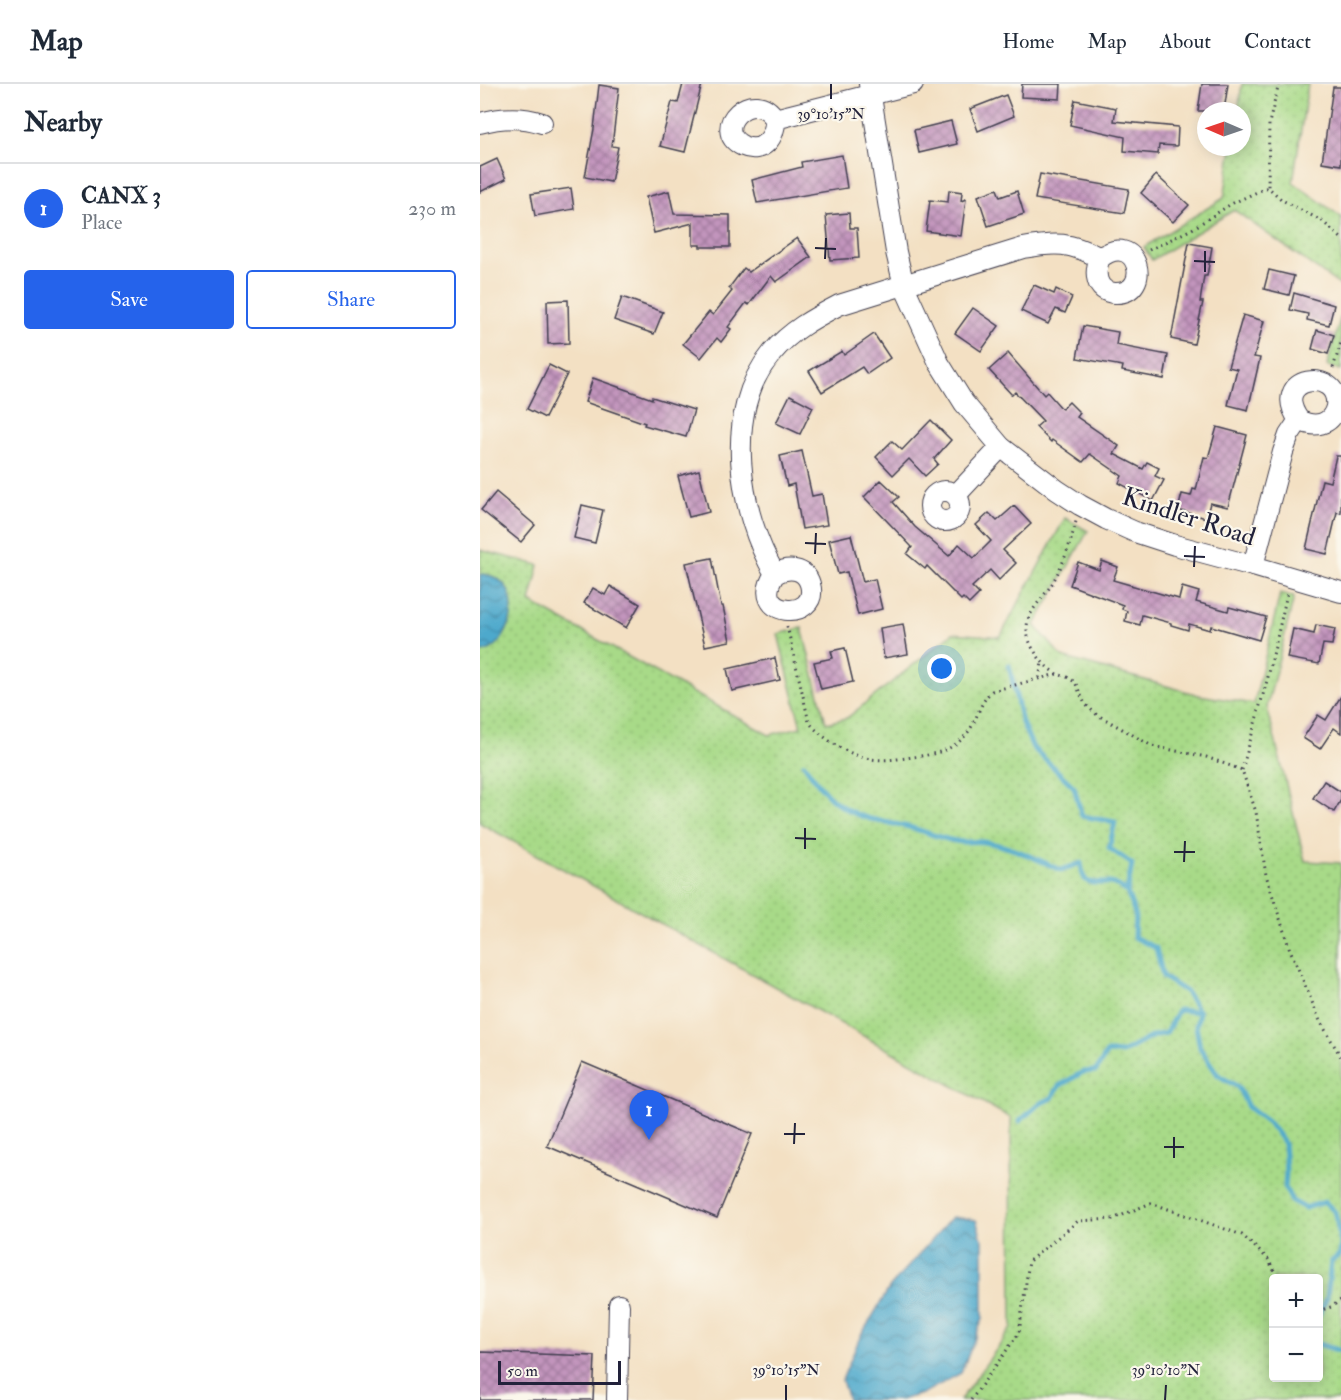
<!DOCTYPE html>
<meta charset="utf-8">
<style>
body{margin:0;font-family:"IM FELL Double Pica",serif;background:#f2f2f3;color:#1f2937}
.controls{position:absolute;right:18px;bottom:18px;display:grid;overflow:hidden;border-radius:6px;box-shadow:0 3px 15px #0003}
.controls button{width:54px;height:54px;display:grid;place-items:center;padding:0;border:0;border-bottom:2px solid #e0e1e3;background:#fff;color:#1f2937;font:30px sans-serif}
.compass{position:absolute;left:717px;top:18px;width:54px;height:54px;border-radius:50%;background:#fff;box-shadow:0 3px 15px #0003;rotate:272deg}
.scale{position:absolute;left:18px;bottom:15px;width:123px;box-sizing:border-box;padding-left:6px;border:3px solid #22223b;border-top:0;font-size:16px;line-height:21px;white-space:nowrap;color:#22223b;-webkit-text-stroke:4px #fbf7ec;paint-order:stroke}
.you{position:absolute;left:462px;top:585px;width:21px;height:21px;margin:-15px;border:4px solid #fff;border-radius:50%;background:#1a73e8;box-shadow:0 0 0 9px #1a73e833}
.badge{display:grid;place-items:center;width:39px;height:39px;border-radius:50%;background:#2563eb;color:#fff;font-size:20px;font-weight:700}
.pin{position:absolute;translate:-50% -50px;filter:drop-shadow(0 2px 3px #0008)}
.pin::after{content:'';position:absolute;top:32px;width:21px;height:18px;background:inherit;clip-path:polygon(0 0,100% 0,50% 100%)}
.list{margin:0;padding:0;list-style:none}
h2{display:flex;justify-content:space-between;align-items:center;height:78px;margin:0;padding:0 24px;font-size:26px}
h2 small{font-size:20px;font-weight:400;color:#747a83}
.list li{display:grid;grid-template-columns:39px 1fr auto;gap:18px;align-items:center;box-sizing:border-box;height:90px;padding:0 24px;border-top:2px solid #e0e1e3}
.list b{display:block;font-size:22px;white-space:nowrap}
.list p{margin:0;font-size:20px;white-space:nowrap;color:#747a83}
.list em{font-size:20px;font-style:normal;color:#747a83}
.actions{display:flex;gap:12px;padding:18px 24px}
.actions a{flex:1;padding:14px 0;border:2px solid #2563eb;border-radius:6px;text-align:center;font-size:21px;color:#2563eb}
.actions .main{background:#2563eb;color:#fff}
.map{position:relative;flex:none;width:861px;height:1316px;overflow:hidden}
header{display:flex;align-items:center;gap:36px;box-sizing:border-box;height:84px;padding:0 30px;background:#fff;border-bottom:2px solid #e0e1e3}
header strong{font-size:28px}
nav{display:flex;gap:33px;margin-inline-start:auto;font-size:21px}
main{display:flex}
aside{flex:1;background:#fff}
.map>svg:first-child{display:block}
.park{fill:url(#park-dots);stroke:#657e62;stroke-width:1.5;fill-rule:evenodd}
.water{fill:url(#water-waves);stroke:#386684;stroke-width:1.5}
.lines{fill:none;stroke-linecap:round;stroke-linejoin:round}
.stream{stroke:#4ea9cc;stroke-width:5}
.building{fill:url(#building-cross-hatch)}
.minor-casing{stroke:#413e4f;stroke-width:22}
.path{stroke:#413e4f;stroke-width:3;stroke-dasharray:1.5 4.5;stroke-linecap:butt}
.minor{stroke:#fff;stroke-width:20}
.ticks{fill:none;stroke:#22223b;stroke-width:2}
.labels{text-anchor:middle;dominant-baseline:central;stroke-width:4.5;stroke-linejoin:round;paint-order:stroke}
.street-label{font-size:26px;fill:#22223b;stroke:#fbf7ec}
.ticks-label{font-size:15px;text-anchor:middle;fill:#22223b;stroke:#fbf7ec;stroke-width:4.5;stroke-linejoin:round;paint-order:stroke}
</style>
<header>
<strong>Map</strong>
<nav><a>Home</a><a>Map</a><a>About</a><a>Contact</a></nav>
</header>
<main>
<aside>
<h2>Nearby<small></small></h2>
<ul class="list">
<li><span class="badge">1</span><div><b>CANX 3</b><p>Place</p></div><em>230 m</em></li>
</ul>
<div class="actions"><a class="main">Save</a><a>Share</a></div>
</aside>
<div class="map">
<svg width="861" height="1316" viewBox="0 0 861 1316">
<defs>
<pattern id="park-dots" width="8" height="8" patternUnits="userSpaceOnUse" patternTransform="scale(1.5)"><rect width="8" height="8" fill="#a8da88"/><path d="M2 2h.1M6 6h.1" fill="none" stroke="#90bb76" stroke-width="1.8" stroke-linecap="round"/></pattern>
<pattern id="water-waves" width="16" height="10" patternUnits="userSpaceOnUse" patternTransform="scale(1.5)"><rect width="16" height="10" fill="#4ea9cc"/><path d="M0 5q4-4 8 0t8 0" fill="none" stroke="#4089a7"/></pattern>
<pattern id="building-cross-hatch" width="8" height="8" patternUnits="userSpaceOnUse" patternTransform="scale(1.5)"><rect width="8" height="8" fill="#c395bd"/><path d="M0 0l8 8M0 8l8-8" fill="none" stroke="#9e799b"/></pattern>
</defs>
<rect width="100%" height="100%" fill="#fbf7ec"/>
<filter id="ink" filterUnits="userSpaceOnUse"><feTurbulence type="fractalNoise" baseFrequency=".0167" numOctaves="2"/><feDisplacementMap in="SourceGraphic" scale="12" xChannelSelector="R" yChannelSelector="G"/><feConvolveMatrix kernelMatrix="1 2 1 2 8 2 1 2 1" color-interpolation-filters="sRGB"/></filter>
<filter id="wash" filterUnits="userSpaceOnUse"><feTurbulence type="fractalNoise" baseFrequency=".008" numOctaves="4" result="noise"/><feDisplacementMap in="SourceGraphic" scale="24" xChannelSelector="R" yChannelSelector="G"/><feGaussianBlur stdDeviation="1.35" result="paint"/><feColorMatrix in="noise" values="0 0 0 0 0 0 0 0 0 0 0 0 0 0 0 0 0 1.4 0 .05"/><feComposite in="paint" operator="in"/></filter>
<g filter="url(#wash)">
<rect width="100%" height="100%" fill="#f3e0c3"/>
<g class="park">
<polygon points="762,0 828,0 813,98 861,133 861,202 754,126 672,176 664,163 744,114 752,63 762,63 762,27 758,27"/>
<polygon points="861,232 861,286 847,282"/>
<path d="M585,434L608,447L555,541L582,573L719,611L774,620L800,510L814,513L787,623L825,777L861,779V1316H480L532,1244L531,1034L0,739V466L59,481L50,518L289,651L321,643L298,550L322,544L346,639L367,634L473,549L520,553ZM794,1194H838V1294H794Z"/>
</g>
<g class="water">
<path d="M3,490C52,496 30,569 0,568V491Z"/>
<polygon points="472,1133 496,1136 503,1158 503,1234 481,1289 442,1310 419,1316 368,1316 362,1296 380,1253 410,1203"/>
</g>
<g class="lines">
<g class="stream">
<polyline points="529,581 542,639 553,664 594,703 602,732 635,738 629,764 652,780 647,808 655,830 654,853 676,864 683,893 706,908 719,928 716,942 720,964 738,991 758,1003 768,1023 790,1040 804,1059 806,1087 805,1104 812,1117 825,1124 845,1118 855,1128 861,1159"/>
<path d="M324,680C334,694 345,711 360,721C378,735 403,737 424,742C444,746 461,756 482,758C489,758 497,757 504,758C532,762 556,775 581,786L601,779C603,804 610,798 630,799C637,800 642,804 647,808"/>
<polyline points="540,1037 559,1020 572,1014 579,1002 603,988 616,987 627,968 642,969 673,952 686,949 698,926 719,928"/>
<polyline points="838,1233 847,1214 851,1178 860,1170 861,1160"/>
<polyline points="838,1260 861,1267"/>
</g>
</g>
<g id="blocks">
<g class="building">
<polygon points="203,0 222,0 205,68 180,62 192,18 198,19"/>
<polygon points="542,0 581,0 580,15 541,13"/>
<polygon points="722,0 748,0 744,27 718,27"/>
<polygon points="119,1 139,4 132,62 138,63 131,98 105,93 114,45"/>
<polygon points="853,3 861,3 861,81 842,78"/>
<polygon points="526,11 534,32 498,47 490,25"/>
<polygon points="595,16 636,24 634,37 698,43 697,62 679,61 678,70 644,67 645,53 590,41"/>
<polygon points="471,37 477,60 439,69 434,46"/>
<polygon points="362,71 367,104 277,119 272,96 322,83 321,78"/>
<polygon points="17,75 26,95 0,108 0,83"/>
<polygon points="560,90 649,105 644,129 555,115"/>
<polygon points="676,91 709,121 693,138 661,109"/>
<polygon points="91,104 94,125 55,132 51,110"/>
<polygon points="517,105 520,113 537,107 544,130 508,142 498,112"/>
<polygon points="469,106 482,108 481,117 486,115 481,152 446,147 450,116 468,118"/>
<polygon points="189,107 194,130 250,131 250,163 220,163 220,161 213,161 213,139 174,149 166,113"/>
<polygon points="369,129 370,144 377,144 379,174 350,176 346,131"/>
<polygon points="317,154 331,173 296,198 291,192 269,221 266,219 248,243 251,245 241,258 237,254 221,274 203,260 229,228 233,231 252,207 249,204 264,184 269,188"/>
<polygon points="709,159 732,163 727,192 724,192 720,218 723,218 714,260 691,255"/>
<polygon points="789,186 814,192 809,211 784,205"/>
<polygon points="554,201 574,210 576,205 592,213 585,229 576,225 568,240 541,227"/>
<polygon points="814,209 854,221 849,241 827,236 828,230 810,226"/>
<polygon points="142,213 183,228 174,250 134,236"/>
<polygon points="88,216 89,259 68,260 67,217"/>
<polygon points="493,224 519,242 501,267 475,249"/>
<polygon points="763,231 784,237 774,273 780,274 768,326 748,321 757,285 748,283"/>
<polygon points="603,242 638,248 636,261 688,271 684,295 642,287 643,282 597,274"/>
<polygon points="837,246 854,251 848,270 832,265"/>
<polygon points="394,250 410,274 387,290 382,283 342,308 329,287 362,267 364,271"/>
<polygon points="528,269 564,311 567,308 582,325 589,318 600,329 597,333 639,362 634,370 663,385 667,378 679,384 675,392 684,396 673,417 639,399 642,392 610,370 603,378 572,356 571,358 556,343 563,337 535,308 532,311 509,286"/>
<polygon points="69,281 87,290 65,334 47,325"/>
<polygon points="113,294 172,315 172,313 214,326 206,353 164,341 165,339 105,318"/>
<polygon points="310,311 333,323 320,350 296,339"/>
<polygon points="451,336 471,356 454,375 458,380 445,392 429,375 413,391 396,373 412,357 422,366"/>
<polygon points="737,343 767,351 748,423 730,419 726,434 698,426 702,410 711,412 713,405 716,406 724,373 728,374"/>
<polygon points="322,367 332,412 342,410 347,441 322,445 314,400 307,402 300,372"/>
<polygon points="856,372 861,372 861,429 857,428 847,470 826,465 842,396 850,398"/>
<polygon points="219,386 229,428 209,433 198,392"/>
<polygon points="401,396 419,413 413,418 435,443 469,472 479,460 494,474 511,457 496,441 509,429 517,437 534,422 551,440 523,466 536,479 519,496 510,486 492,503 499,510 489,520 483,514 481,516 447,482 445,485 427,470 432,463 384,413"/>
<polygon points="16,408 55,441 41,458 1,426"/>
<polygon points="102,421 123,426 115,459 94,454"/>
<polygon points="371,451 383,498 395,495 402,525 378,531 367,488 358,490 349,456"/>
<polygon points="232,474 241,522 243,522 250,557 225,562 206,479"/>
<polygon points="622,477 638,483 633,496 699,515 702,503 719,508 716,518 748,527 749,523 786,533 779,556 731,542 730,546 709,540 708,546 691,541 691,539 662,531 660,541 645,537 647,527 642,525 643,521 590,501 598,478 619,486"/>
<polygon points="130,502 160,520 146,544 104,519 113,504 125,511"/>
<polygon points="423,540 428,570 404,574 400,544"/>
<polygon points="836,541 855,545 852,561 843,560 839,580 807,574 813,545 834,550"/>
<polygon points="365,564 373,598 341,605 334,578 353,574 351,567"/>
<polygon points="295,574 300,596 252,607 247,585"/>
<polygon points="861,612 861,649 854,644 840,665 823,654 838,631 846,636"/>
<polygon points="844,697 861,708 861,716 854,728 833,714"/>
<polygon points="102,978 272,1050 237,1134 67,1062"/>
<polygon points="0,1268 115,1272 113,1316 0,1316"/>
</g>
</g>
</g>
<g filter="url(#ink)">
<use href="#blocks" fill-opacity="0" stroke="#413e4f" stroke-width="1.5"/>
<g class="lines">
<defs>
<g id="minor">
<polyline points="389,0 416,168 424,202 459,279 484,319 521,363 577,406 600,421 626,435 655,448 695,461 773,482 861,508"/>
<path d="M295,35C296,52 283,71 263,62C228,45 274,0 295,35L433,0"/>
<path d="M0,39C21,33 41,32 62,39"/>
<circle cx="465" cy="422" r="15"/>
<polyline points="476,411 521,363"/>
<path d="M773,482L803,368L809,351L819,336C788,292 861,282 856,323C851,342 834,344 819,336"/>
<path d="M295,490C307,483 325,483 330,500C341,539 266,533 295,490C259,429 242,328 292,269C310,247 334,234 359,221L543,164C576,158 590,158 620,174C658,145 674,210 635,209C615,208 614,188 620,174"/>
<polyline points="137,1316 139,1221"/>
</g>
</defs>
<use href="#minor" class="minor-casing"/>
<g class="path">
<polyline points="799,0 789,39 788,103 802,116 842,137 861,154"/>
<polyline points="669,166 712,145 751,120 788,103"/>
<polyline points="853,284 861,259"/>
<path d="M307,542L329,638C342,655 370,672 391,675C405,677 419,675 433,673C451,671 469,668 483,654C497,641 498,619 512,607L577,590L587,593L595,598L605,620L616,630L672,662L726,673L762,686L776,728L786,791L809,863L840,937L861,973"/>
<path d="M577,590C565,583 559,575 552,563C537,533 559,522 573,498C584,478 591,459 596,437"/>
<polyline points="559,594 562,579"/>
<polyline points="762,686 788,593 807,510"/>
<polyline points="838,1227 851,1223 861,1216"/>
<polyline points="491,1316 539,1249 549,1177 598,1137 633,1135 671,1119 762,1151 788,1175 798,1194"/>
</g>
<use href="#minor" class="minor"/>
</g>
</g>
<path class="ticks" d="M351,15V0M335,164L356,165M345,175L346,154M714,177L735,178M725,188V167M325,459L346,460M335,470L336,449M704,472L725,473M714,483L715,462M315,754L336,755M325,765V744M694,768H715M704,778L705,757M304,1050H325M314,1060L315,1039M684,1063H704M694,1074V1053M306,1316V1301M685,1316L686,1301"/>
<g class="labels">
<g class="street-label">
<text transform="translate(709 433) rotate(18)">Kindler Road</text>
</g>
</g>
<g class="ticks-label">
<text x="351" y="35">39°10'15"N</text>
<text x="306" y="1291">39°10'15"N</text>
<text x="686" y="1291">39°10'10"N</text>
</g>
</svg>
<div class="controls">
<button>+</button>
<button>−</button>
</div>
<svg class="compass" viewBox="-18 -18 36 36"><path d="M0-13l5 13h-10z" fill="#e53935"/><path d="M0 13l5-13h-10z" fill="#747a83"/></svg>
<div class="scale">50 m</div>
<div class="you"></div>
<div class="pin badge" style="left:169px;top:1056px">1</div>
</div>
</main>
